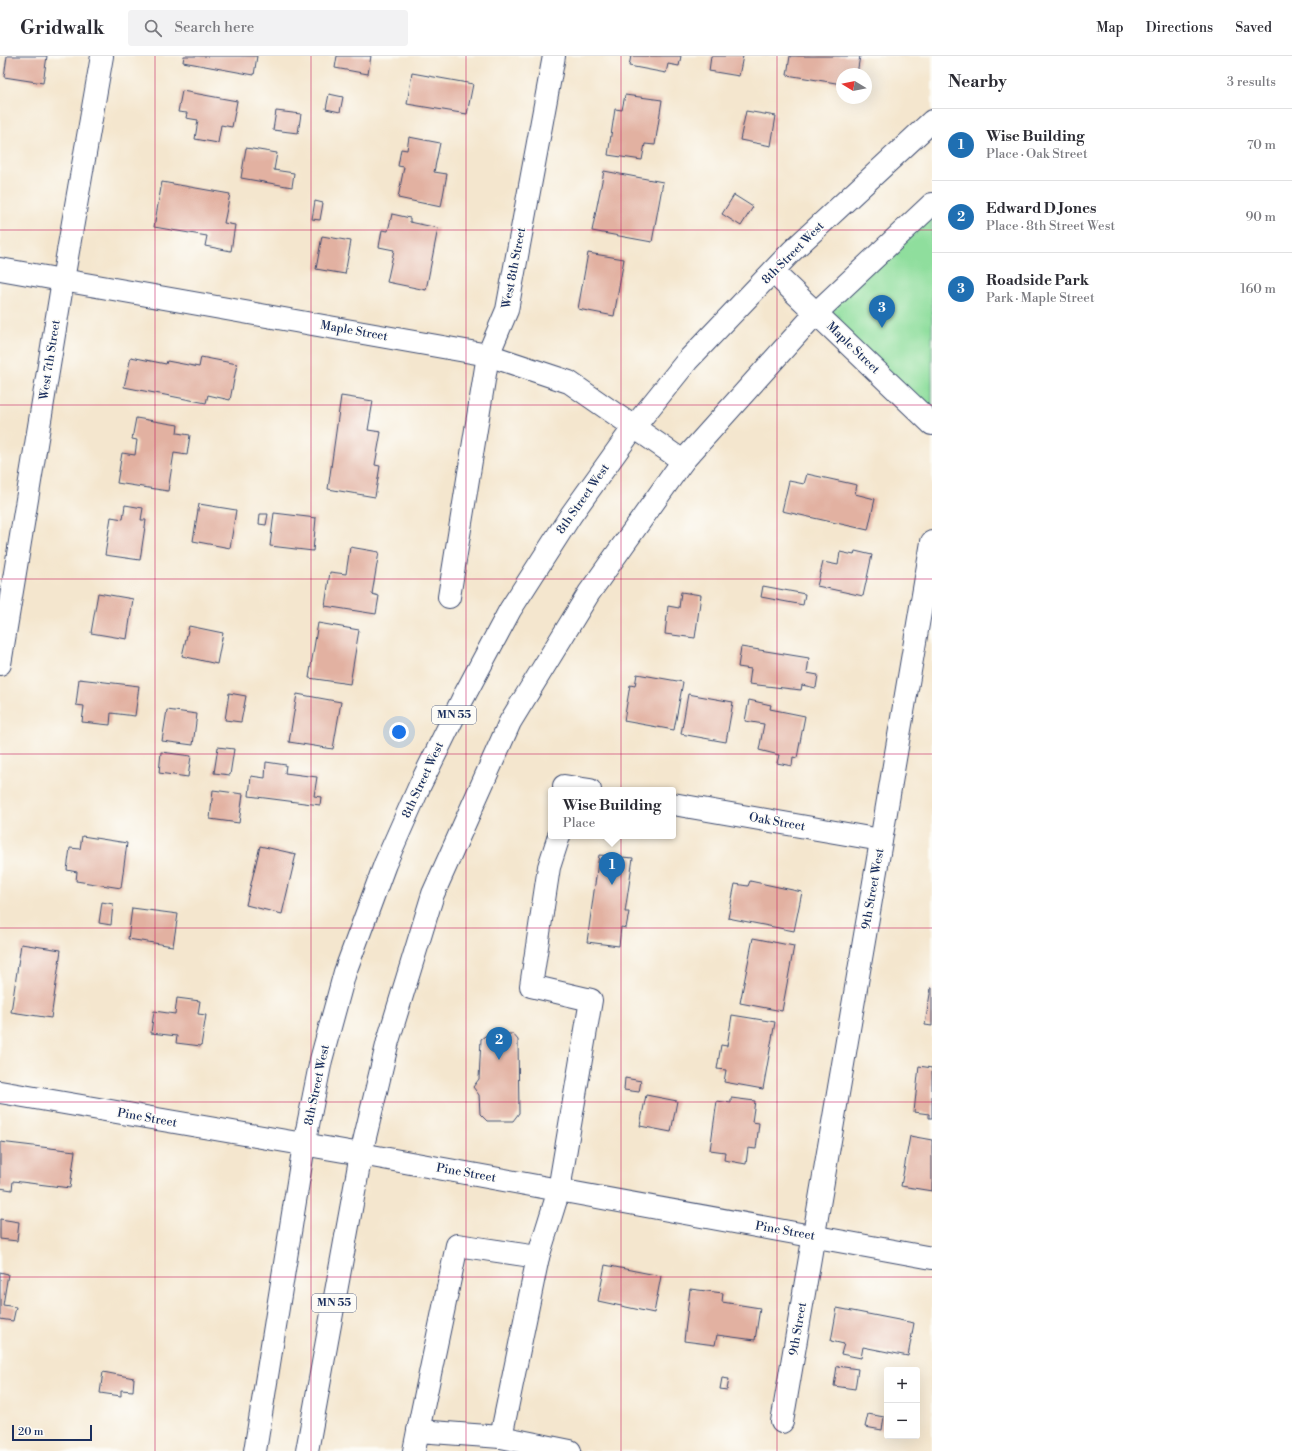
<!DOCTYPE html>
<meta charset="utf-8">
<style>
body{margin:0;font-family:"Libre Bodoni",serif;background:#f2f2f3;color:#2b2b33}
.controls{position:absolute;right:12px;bottom:12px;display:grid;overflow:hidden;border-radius:4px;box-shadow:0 4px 16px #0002}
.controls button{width:36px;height:36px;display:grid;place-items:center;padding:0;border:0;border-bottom:1px solid #e1e1e2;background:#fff;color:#2b2b33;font:20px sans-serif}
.compass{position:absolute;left:836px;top:12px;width:36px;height:36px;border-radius:50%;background:#fff;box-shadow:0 4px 16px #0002;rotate:280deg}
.scale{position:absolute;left:12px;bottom:10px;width:80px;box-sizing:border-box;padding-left:4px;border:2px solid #1b2f5e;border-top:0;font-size:11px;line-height:14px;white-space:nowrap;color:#1b2f5e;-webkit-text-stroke:3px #fdfcf7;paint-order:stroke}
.you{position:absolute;left:399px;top:676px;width:14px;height:14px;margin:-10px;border:3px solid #fff;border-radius:50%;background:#1a73e8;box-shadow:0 0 0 6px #1a73e833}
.badge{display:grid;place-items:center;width:26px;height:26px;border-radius:50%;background:#1f6fb2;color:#fff;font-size:13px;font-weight:700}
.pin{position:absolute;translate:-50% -33px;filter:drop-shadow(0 1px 2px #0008)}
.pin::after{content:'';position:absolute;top:21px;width:14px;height:12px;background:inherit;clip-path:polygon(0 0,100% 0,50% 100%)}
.popup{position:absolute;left:548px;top:731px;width:128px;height:52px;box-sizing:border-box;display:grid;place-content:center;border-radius:4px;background:#fff;filter:drop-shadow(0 1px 3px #0005);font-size:13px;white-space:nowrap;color:#7c7c81}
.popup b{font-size:15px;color:#2b2b33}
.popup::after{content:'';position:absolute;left:50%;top:100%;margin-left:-8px;border:8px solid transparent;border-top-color:#fff}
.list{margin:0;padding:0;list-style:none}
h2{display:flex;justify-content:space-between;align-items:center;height:52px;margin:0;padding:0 16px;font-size:17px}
h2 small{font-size:13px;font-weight:400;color:#7c7c81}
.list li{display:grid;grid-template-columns:26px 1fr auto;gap:12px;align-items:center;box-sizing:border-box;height:72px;padding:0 16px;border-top:1px solid #e1e1e2}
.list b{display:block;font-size:15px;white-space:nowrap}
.list p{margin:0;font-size:13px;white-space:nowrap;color:#7c7c81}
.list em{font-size:13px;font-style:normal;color:#7c7c81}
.icon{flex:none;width:22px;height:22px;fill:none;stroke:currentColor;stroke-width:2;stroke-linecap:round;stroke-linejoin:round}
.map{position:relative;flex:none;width:932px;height:1395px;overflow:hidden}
header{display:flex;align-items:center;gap:24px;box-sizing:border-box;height:56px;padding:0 20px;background:#fff;border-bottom:1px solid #e1e1e2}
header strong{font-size:19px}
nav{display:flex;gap:22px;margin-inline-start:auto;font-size:14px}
.search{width:280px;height:36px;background:#f2f2f3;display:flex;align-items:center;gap:10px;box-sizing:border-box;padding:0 14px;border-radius:4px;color:#7c7c81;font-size:15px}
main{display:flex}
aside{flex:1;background:#fff}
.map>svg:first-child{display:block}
.green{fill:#8fde9d;stroke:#55867e}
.building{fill:#e2b1a1}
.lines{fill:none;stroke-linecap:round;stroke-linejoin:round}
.minor-casing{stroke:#3c4a6f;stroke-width:24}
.highway-casing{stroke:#3c4a6f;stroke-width:24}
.minor{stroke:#fff;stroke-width:22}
.highway{stroke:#fff;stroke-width:22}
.grid{fill:none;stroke:#c2185b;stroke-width:1;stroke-opacity:0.55}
.labels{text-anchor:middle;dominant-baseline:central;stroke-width:3;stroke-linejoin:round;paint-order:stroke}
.shield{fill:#fdfcf7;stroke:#5f6c8c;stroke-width:1}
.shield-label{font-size:11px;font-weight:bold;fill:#1b2f5e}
.street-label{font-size:12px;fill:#1b2f5e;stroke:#fdfcf7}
</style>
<header>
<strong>Gridwalk</strong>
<div class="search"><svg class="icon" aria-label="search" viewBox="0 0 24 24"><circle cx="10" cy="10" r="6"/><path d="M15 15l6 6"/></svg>Search here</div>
<nav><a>Map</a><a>Directions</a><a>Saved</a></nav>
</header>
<main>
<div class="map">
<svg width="932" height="1395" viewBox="0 0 932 1395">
<rect width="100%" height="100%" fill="#fdfcf7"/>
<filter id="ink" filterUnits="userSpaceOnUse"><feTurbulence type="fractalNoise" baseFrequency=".025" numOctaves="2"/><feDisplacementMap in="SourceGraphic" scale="8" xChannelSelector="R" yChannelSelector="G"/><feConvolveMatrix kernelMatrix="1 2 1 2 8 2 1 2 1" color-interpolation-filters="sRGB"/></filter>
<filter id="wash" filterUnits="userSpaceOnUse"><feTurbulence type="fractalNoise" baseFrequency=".012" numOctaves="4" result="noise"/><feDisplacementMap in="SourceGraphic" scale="16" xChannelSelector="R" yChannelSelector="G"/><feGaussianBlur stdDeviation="0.9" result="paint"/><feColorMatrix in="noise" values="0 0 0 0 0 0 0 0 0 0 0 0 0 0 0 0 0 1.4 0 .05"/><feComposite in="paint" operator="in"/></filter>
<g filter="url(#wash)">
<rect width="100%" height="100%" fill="#f4e6ce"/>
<polygon class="green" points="932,148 932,368 816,257"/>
<g id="blocks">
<g class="building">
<polygon points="7,0 47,0 43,27 4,21"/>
<polygon points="184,0 257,0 254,19 183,6"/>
<polygon points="337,0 371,0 368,18 335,12"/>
<polygon points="631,0 681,0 679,10 668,8 666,17 629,10"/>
<polygon points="711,0 743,0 739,20 709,15"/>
<polygon points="790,0 860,0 857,18 842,18 842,28 787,19"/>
<polygon points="412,17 473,28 467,58 407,48"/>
<polygon points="182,35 237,45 232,71 221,69 218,87 195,83 198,64 186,62 187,57 178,56"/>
<polygon points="329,38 343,41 340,56 326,53"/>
<polygon points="625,39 662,44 655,89 645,88 642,104 608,99 615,53 622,54"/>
<polygon points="276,55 301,58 298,77 273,74"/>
<polygon points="746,55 776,60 771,90 740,84"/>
<polygon points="409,81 440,87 434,116 447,118 441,151 398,142 404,111 398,110 401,93 407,94"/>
<polygon points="246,92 277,97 274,114 294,117 292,131 241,122"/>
<polygon points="604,115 663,126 652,186 592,175"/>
<polygon points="162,126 230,138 224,167 235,169 231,195 205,190 207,180 154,171"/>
<polygon points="734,139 753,151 741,170 722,158"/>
<polygon points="315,145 323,147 320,164 312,163"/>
<polygon points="392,158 410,162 410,166 438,172 426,234 387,226 394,194 379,191 382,174 388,175"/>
<polygon points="322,180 351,185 345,218 316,213"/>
<polygon points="588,197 624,203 614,260 578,253"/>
<polygon points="131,301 166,308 167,305 199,311 201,301 237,308 230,344 208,339 206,347 124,331"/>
<polygon points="341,340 373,345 368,374 381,376 375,409 380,410 375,441 328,433"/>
<polygon points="136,362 178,369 177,377 190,379 187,399 174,397 168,435 117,427 122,397 135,399 137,384 132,383"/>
<polygon points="807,418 857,429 855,438 875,443 868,474 782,455 789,425 804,428"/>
<polygon points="199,448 236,454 230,492 193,485"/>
<polygon points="125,449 143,452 141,464 146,464 140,504 105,499 111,461 123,463"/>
<polygon points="274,457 316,462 313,495 270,490"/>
<polygon points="260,458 268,458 266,469 259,468"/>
<polygon points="350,491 379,496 372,538 379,540 376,558 325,550 330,516 346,518"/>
<polygon points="855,495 872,499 863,540 817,530 823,506 838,509 840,496 854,499"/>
<polygon points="763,530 805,538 803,549 761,541"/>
<polygon points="681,536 701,539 695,582 665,578 668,550 679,552"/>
<polygon points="98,537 133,543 127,583 91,577"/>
<polygon points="318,567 359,574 350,628 309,622"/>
<polygon points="189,570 223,577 217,608 182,600"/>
<polygon points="741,591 809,602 807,617 818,619 816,632 802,629 801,634 749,628 751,613 738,611"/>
<polygon points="637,618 683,626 674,674 624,665 630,629 635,630"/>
<polygon points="79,623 139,630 135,660 111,657 110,669 82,666 84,650 76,649"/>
<polygon points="229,637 246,640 241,666 225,664"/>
<polygon points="297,638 341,646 333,693 289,686"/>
<polygon points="688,638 733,646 726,686 681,678"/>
<polygon points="749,644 771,649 770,653 805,660 797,702 793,701 792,710 777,707 779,699 759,694 764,668 745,665"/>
<polygon points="167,654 197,658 193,689 162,685"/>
<polygon points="218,691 234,693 230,719 214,717"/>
<polygon points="161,696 191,700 188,721 159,717"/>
<polygon points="266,706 286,709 285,717 317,721 314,740 321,741 320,749 249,740 251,720 265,722"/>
<polygon points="213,734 243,738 239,767 210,763"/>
<polygon points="82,780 127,787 121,832 76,825 77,816 67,814 70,792 80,793"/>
<polygon points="260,790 296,798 282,858 246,849"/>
<polygon points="599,799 633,802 625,856 629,856 626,872 621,871 619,890 587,886"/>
<polygon points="750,825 802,836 794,875 728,862 735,828 748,830"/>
<polygon points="102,846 113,848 111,869 99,867"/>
<polygon points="132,852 178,858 173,890 128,883"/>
<polygon points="753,882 794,890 782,955 740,947"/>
<polygon points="21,888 61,894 51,962 11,956"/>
<polygon points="931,932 932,932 932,970 925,969"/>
<polygon points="177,942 200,945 198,958 206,959 201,990 176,987 177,980 151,977 154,955 175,958"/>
<polygon points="732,959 775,966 763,1033 724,1026 726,1014 717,1013 721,989 727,990"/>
<polygon points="488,978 513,978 518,984 519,1057 513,1065 487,1065 480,1058 479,1039 473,1031 479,1023 481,983"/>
<polygon points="919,1010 932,1012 932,1062 929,1062 929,1058 914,1056"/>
<polygon points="625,1022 641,1025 639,1036 624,1034"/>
<polygon points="646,1039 677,1045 671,1076 640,1070"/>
<polygon points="731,1042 755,1045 752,1066 759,1067 756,1093 748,1092 746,1108 724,1104 725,1096 710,1094 717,1045 731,1047"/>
<polygon points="910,1080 932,1084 932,1135 901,1130"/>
<polygon points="0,1086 75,1095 70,1132 13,1125 12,1134 0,1132"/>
<polygon points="0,1163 19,1166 17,1185 0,1183"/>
<polygon points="605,1209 661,1220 654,1257 598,1245"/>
<polygon points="0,1216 8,1218 3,1249 16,1251 13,1265 0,1263"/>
<polygon points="690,1233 723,1237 722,1246 760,1252 755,1284 717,1279 715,1289 684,1285"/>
<polygon points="837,1252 914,1267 908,1300 863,1291 861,1302 841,1298 844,1288 831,1285"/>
<polygon points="837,1310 858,1313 855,1333 834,1330"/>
<polygon points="103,1316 134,1322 133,1335 121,1334 121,1340 100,1337"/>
<polygon points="722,1322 729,1323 727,1334 720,1333"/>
<polygon points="868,1358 884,1361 882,1374 865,1371"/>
</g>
</g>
</g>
<g filter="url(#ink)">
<use href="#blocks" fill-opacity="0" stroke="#3c4a6f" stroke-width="1"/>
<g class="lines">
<defs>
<g id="minor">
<polyline points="0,213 488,299 569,326 683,405"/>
<polyline points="773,216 932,368"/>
<polyline points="449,541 488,299 507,254 554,0"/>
<polyline points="0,608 63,224 102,0"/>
<polyline points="564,730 590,734"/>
<polyline points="673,748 881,784"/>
<polyline points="0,1036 361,1098 932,1202"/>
<polyline points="782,1366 932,486"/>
<polyline points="418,1375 457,1189 538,1201"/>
<polyline points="501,1381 570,1395"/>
<polyline points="414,1395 418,1375 501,1381 538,1201 559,1134 591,944 531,930 549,811 559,780"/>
</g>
<g id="highway">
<polyline points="255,1395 304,1089 321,1004 345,916 385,808 420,729 462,644 510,554 571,459 634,371 687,305 792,195 932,65"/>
<polyline points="307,1395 361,1098 388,985 433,838 510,666 589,537 683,405 816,257 932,148"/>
</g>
</defs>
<use href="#minor" class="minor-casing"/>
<use href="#highway" class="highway-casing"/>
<use href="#minor" class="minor"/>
<use href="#highway" class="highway"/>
</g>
</g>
<path class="grid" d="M155,0V1395M311,0V1395M466,0V1395M621,0V1395M777,0V1395M0,174H932M0,349H932M0,523H932M0,698H932M0,872H932M0,1046H932M0,1221H932"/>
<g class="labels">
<g class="shield">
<rect x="432" y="650" width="44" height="18" rx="3"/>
<rect x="312" y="1238" width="44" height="18" rx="3"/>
</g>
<g class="shield-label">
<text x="454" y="659">MN 55</text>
<text x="334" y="1247">MN 55</text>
</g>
<g class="street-label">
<text transform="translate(793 197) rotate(-45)">8th Street West</text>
<text transform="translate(514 212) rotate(-79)">West 8th Street</text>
<text transform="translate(354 275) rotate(10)">Maple Street</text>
<text transform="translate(853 292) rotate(44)">Maple Street</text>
<text transform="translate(50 304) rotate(-81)">West 7th Street</text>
<text transform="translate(583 443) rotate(-55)">8th Street West</text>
<text transform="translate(423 724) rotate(-65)">8th Street West</text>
<text transform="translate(777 766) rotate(10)">Oak Street</text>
<text transform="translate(873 833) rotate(-80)">9th Street West</text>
<text transform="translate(317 1029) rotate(-78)">8th Street West</text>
<text transform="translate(147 1062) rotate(10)">Pine Street</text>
<text transform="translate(466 1117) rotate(10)">Pine Street</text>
<text transform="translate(785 1175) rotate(10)">Pine Street</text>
<text transform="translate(798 1273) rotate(-80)">9th Street</text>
</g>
</g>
</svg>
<div class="controls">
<button>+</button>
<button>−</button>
</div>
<svg class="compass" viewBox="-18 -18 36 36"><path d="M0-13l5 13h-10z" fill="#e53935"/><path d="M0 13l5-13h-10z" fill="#7c7c81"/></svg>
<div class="scale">20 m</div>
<div class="you"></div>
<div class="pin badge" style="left:612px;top:829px">1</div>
<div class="popup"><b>Wise Building</b>Place</div>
<div class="pin badge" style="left:499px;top:1004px">2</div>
<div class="pin badge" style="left:882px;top:272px">3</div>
</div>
<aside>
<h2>Nearby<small>3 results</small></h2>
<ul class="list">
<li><span class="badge">1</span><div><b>Wise Building</b><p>Place · Oak Street</p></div><em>70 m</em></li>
<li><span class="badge">2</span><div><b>Edward D Jones</b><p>Place · 8th Street West</p></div><em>90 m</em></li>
<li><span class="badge">3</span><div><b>Roadside Park</b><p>Park · Maple Street</p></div><em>160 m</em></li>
</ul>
</aside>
</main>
